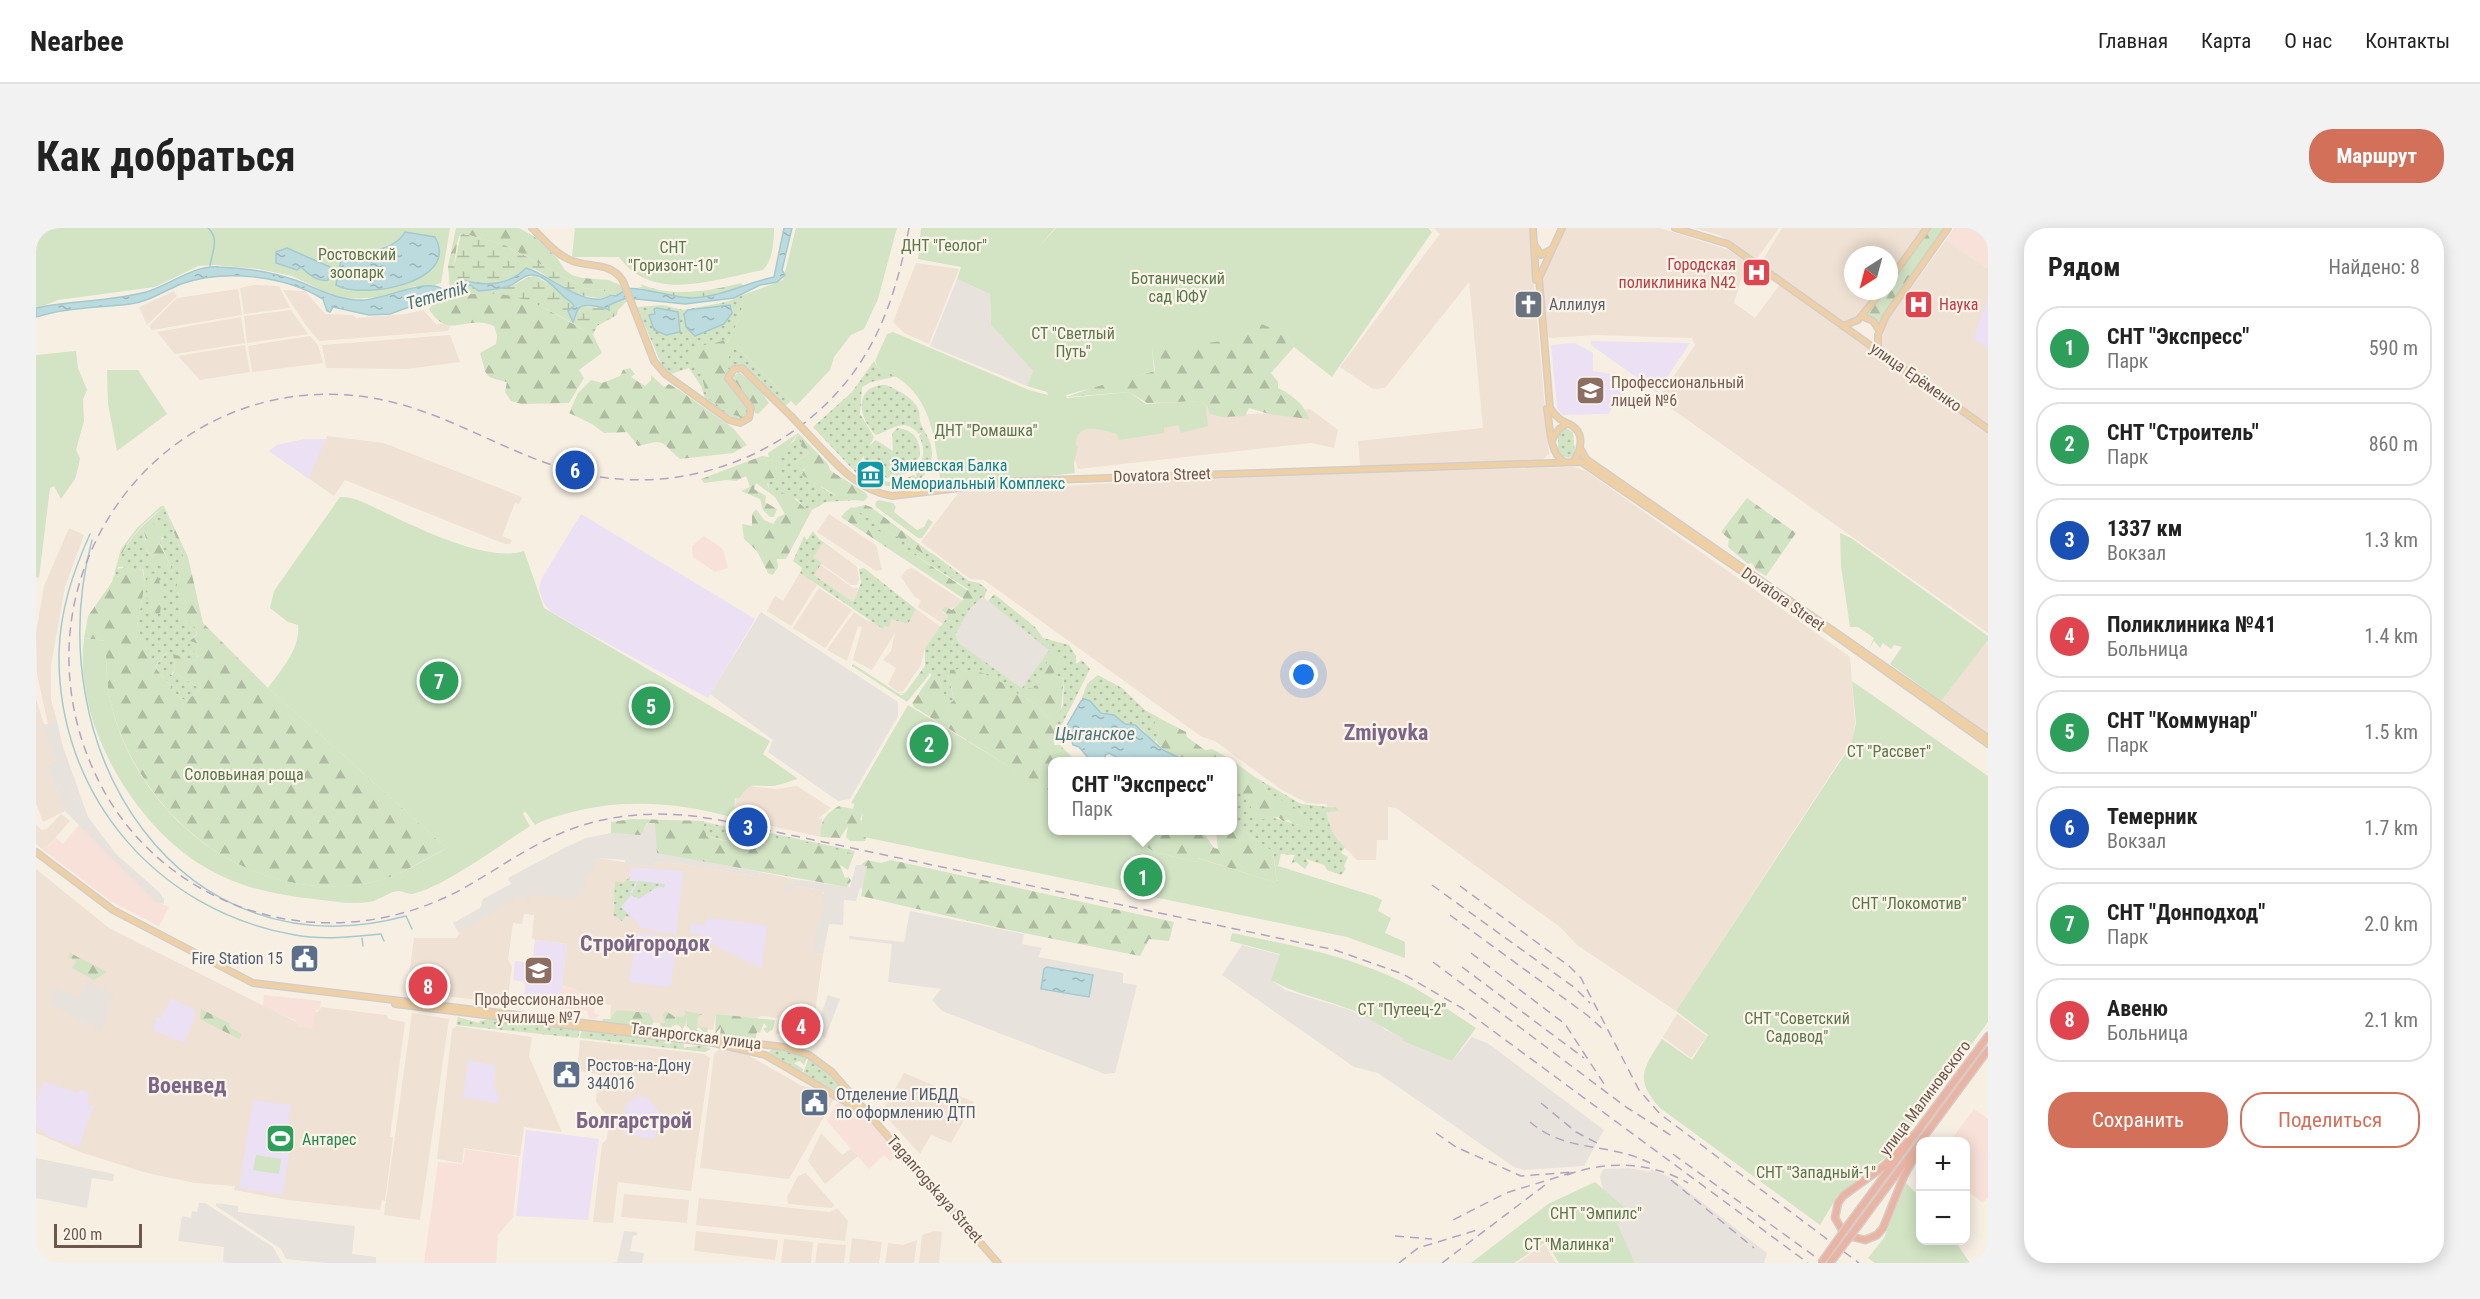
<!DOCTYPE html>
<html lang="ru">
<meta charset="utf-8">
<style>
body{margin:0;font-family:"Roboto Condensed",sans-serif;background:#f2f2f2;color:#222}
.controls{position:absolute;right:18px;bottom:18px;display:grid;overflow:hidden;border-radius:12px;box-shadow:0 3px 15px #0003}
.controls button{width:54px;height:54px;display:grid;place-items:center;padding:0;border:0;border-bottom:2px solid #e0e0e0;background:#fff;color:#222;font:30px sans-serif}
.compass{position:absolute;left:1808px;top:18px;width:54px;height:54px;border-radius:50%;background:#fff;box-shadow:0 3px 15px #0003;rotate:216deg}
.scale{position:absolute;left:18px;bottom:15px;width:88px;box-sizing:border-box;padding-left:6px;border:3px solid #6d574d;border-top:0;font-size:16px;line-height:21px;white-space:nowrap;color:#6d574d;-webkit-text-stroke:4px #fcf4e9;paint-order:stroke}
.you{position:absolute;left:1268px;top:447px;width:21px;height:21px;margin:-15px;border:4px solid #fff;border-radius:50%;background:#1a73e8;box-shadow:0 0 0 9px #1a73e833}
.badge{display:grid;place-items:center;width:39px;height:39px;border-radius:50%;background:#d27059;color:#fff;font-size:20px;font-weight:700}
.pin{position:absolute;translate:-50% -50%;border:3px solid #fff;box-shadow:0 2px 6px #0006}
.popup{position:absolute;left:1012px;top:529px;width:189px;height:78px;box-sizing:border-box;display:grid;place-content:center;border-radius:12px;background:#fff;filter:drop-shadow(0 2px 4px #0005);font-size:20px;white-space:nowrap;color:#767676}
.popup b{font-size:22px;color:#222}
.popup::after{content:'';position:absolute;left:50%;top:100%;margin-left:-12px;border:12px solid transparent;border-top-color:#fff}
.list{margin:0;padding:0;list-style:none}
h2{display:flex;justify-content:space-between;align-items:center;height:78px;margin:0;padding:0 24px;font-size:26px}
h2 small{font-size:20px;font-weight:400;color:#767676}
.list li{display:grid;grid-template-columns:39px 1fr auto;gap:18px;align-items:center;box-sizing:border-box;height:84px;margin:0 12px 12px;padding:0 12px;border:2px solid #e0e0e0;border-radius:24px}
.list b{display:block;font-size:22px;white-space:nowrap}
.list p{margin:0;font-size:20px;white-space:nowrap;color:#767676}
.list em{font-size:20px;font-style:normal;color:#767676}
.actions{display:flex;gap:12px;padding:18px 24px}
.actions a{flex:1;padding:14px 0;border:2px solid #d27059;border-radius:24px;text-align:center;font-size:21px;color:#d27059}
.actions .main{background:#d27059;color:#fff}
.map{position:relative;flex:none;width:1952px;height:1035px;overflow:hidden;border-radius:24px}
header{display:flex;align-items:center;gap:36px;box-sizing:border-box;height:84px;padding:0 30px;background:#fff;border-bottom:2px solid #e0e0e0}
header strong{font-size:28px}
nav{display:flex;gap:33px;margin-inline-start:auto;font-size:21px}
.intro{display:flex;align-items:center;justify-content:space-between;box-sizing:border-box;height:144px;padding:0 36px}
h1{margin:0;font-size:42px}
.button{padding:15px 27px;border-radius:24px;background:#d27059;color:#fff;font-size:21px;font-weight:700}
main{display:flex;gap:36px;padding:0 36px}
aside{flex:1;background:#fff;border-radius:24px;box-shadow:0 3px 15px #0003}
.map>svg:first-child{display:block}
.residential{fill:#efe1d3}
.commercial{fill:#f7e1d8}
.industrial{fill:#e8e2dd}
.education{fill:#ece0f4}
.grass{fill:url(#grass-dots);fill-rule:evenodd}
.forest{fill:url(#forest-firs);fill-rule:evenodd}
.wetland{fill:url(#wetland-marsh)}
.green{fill:#d2e4c4}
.water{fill:url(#water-ripples);stroke:#a3cacf;stroke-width:1.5}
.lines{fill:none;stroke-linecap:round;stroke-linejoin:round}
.stream{stroke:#a3cacf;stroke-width:1.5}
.major-casing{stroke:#d3cdca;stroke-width:8}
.highway-casing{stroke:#d3cdca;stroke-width:9}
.major{stroke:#efd0a4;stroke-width:5}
.highway{stroke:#eab3a2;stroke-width:6}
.rail{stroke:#b2a4c0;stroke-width:1.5;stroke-dasharray:9 6;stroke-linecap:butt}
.major-bridge-casing{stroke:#d3cdca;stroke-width:8;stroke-linecap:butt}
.highway-bridge-casing{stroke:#d3cdca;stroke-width:9;stroke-linecap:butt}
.major-bridge{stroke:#efd0a4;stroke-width:5}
.highway-bridge{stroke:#eab3a2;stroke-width:6}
.labels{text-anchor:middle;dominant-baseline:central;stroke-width:4.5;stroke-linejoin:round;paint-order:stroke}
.park-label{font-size:16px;fill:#58774a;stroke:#fcf4e9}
.health-label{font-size:16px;fill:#be3a42;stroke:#fcf4e9;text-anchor:end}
.worship-label{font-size:16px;fill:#5b616d;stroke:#fcf4e9;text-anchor:start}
.street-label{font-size:16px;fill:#6d574d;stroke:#fcf4e9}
.education-label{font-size:16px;fill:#785e54;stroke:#fcf4e9;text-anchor:start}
.culture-label{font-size:16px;fill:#0d838f;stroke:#fcf4e9;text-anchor:start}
.service-label{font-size:16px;fill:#4e5e75;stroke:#fcf4e9;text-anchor:start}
.leisure-label{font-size:16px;fill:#27864d;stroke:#fcf4e9;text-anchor:start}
.water-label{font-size:18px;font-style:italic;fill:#4a767d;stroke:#fcf4e9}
.district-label{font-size:22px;font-weight:bold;fill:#7b6589;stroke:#fcf4e9}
</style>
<header>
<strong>Nearbee</strong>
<nav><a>Главная</a><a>Карта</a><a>О нас</a><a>Контакты</a></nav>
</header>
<div class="intro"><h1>Как добраться</h1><a class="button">Маршрут</a></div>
<main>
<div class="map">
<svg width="1952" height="1035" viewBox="0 0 1952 1035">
<defs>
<pattern id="grass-dots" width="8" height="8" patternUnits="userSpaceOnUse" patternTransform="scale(1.5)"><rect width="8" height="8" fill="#d2e4c4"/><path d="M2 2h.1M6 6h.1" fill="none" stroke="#afbca1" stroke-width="1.8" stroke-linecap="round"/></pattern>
<pattern id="forest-firs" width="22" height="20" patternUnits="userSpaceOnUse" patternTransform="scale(1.5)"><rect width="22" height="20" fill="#d2e4c4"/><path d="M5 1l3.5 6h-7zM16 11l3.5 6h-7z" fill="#afbca1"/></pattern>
<pattern id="wetland-marsh" width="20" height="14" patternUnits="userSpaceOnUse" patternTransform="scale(1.5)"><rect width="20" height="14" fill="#d2e4c4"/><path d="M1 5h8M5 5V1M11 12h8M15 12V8" fill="none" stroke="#afbca1"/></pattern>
<pattern id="water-ripples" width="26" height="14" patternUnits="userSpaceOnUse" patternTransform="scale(1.5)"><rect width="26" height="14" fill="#bbdbdf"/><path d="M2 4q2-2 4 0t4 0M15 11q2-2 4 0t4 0" fill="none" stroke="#9cb4b7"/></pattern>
</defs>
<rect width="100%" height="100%" fill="#f8efe3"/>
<g class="residential">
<polygon points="1398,0 1493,0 1513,226 1506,232 1324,238 1322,213 1447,200 1433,54 1349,160 1337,161 1304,139 1404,6"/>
<polygon points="1528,0 1624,0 1690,21 1711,32 1698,75 1719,90 1745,55 1952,203 1952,405 1622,171 1659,117 1656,110 1560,107 1514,110 1510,107 1505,50"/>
<polygon points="1658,0 1743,0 1720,32 1683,7"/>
<polygon points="1746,0 1889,0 1853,50 1853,27 1817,27 1817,63 1844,63 1828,83 1819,90 1808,93 1802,92 1725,35"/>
<polygon points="1910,12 1952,41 1952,198 1845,121 1844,117 1850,94"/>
<polygon points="880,35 923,41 893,116 868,105 857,94"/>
<polygon points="218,57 243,58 254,80 208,86 204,60"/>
<polygon points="202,61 206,87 116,102 113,98 141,70"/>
<polygon points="247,62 269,63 289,86 317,87 320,90 370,86 387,82 400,96 415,96 412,103 283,113 269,96"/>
<polygon points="138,63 141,68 111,97 103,79"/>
<polygon points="255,82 272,106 211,115 208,88"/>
<polygon points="205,89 209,115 139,126 121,104"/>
<polygon points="414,107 424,134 370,141 290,140 286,117"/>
<polygon points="274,108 282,117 287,135 216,144 212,118"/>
<polygon points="209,117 214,144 164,152 142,128"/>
<polygon points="1166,168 1176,187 1245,185 1274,181 1302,202 1298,220 1275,215 1042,241 1022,182 1084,187 1137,170"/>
<polygon points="291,208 348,215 486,269 483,276 479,275 466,308 476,312 474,316 469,316 309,252 298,268 233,223 241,217 270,211 290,211"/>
<polygon points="1537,239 1550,243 1814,429 1819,494 1817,512 1640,783 1541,717 1524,699 1360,580 1352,579 1352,612 1341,612 1340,632 1321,632 1299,610 1293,599 1291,576 1271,575 1244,561 1179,513 1166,509 948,352 934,351 885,314 923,264 1220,247"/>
<polygon points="793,286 840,317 846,342 840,343 781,304"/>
<polygon points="33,300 48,307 29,359 15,437 15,472 21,493 12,496 1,446 0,405 8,358"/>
<polygon points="787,315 821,339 823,351 821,357 815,357 776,329"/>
<polygon points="785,337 817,360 822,360 817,374 778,347"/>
<polygon points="876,340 927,373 924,377 906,384 912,388 907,396 882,379 885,373 878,368 865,349 870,342"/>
<polygon points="764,345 781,357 755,398 731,383 739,368 747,373"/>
<polygon points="783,360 816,382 789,420 757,400"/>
<polygon points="880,381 905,399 889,420 885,437 867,463 862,464 852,456 860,440 847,432 855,423 859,405 836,442 817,432 826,399 822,398 811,433 791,422 818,384 830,392 849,398 855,391 872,396"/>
<polygon points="1952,412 1952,506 1905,473"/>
<polygon points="0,471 20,534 10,538 29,583 7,594 0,575"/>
<polygon points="711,558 740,561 761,558 795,580 783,590 786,591 785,609 698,590 700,569 704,570"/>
<polygon points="25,586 34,593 11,619 9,617 6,621 0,616 0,597 6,602 11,601"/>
<polygon points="562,630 617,639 618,634 648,636 723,649 724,644 758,651 757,657 759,658 786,662 789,669 787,688 777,725 787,727 776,806 740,806 742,790 726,788 721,790 680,786 677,802 574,789 575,777 559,775 537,760 526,758 531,716 499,712 496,710 498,687 488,686 486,696 477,695 472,731 476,739 471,775 371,764 378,710 420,710 427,701 487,667 540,666"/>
<polygon points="0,641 73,700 260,794 284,782 285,779 350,787 353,791 369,794 354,909 357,909 349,973 346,972 344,982 252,972 198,962 199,958 159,955 111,945 44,924 0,905"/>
<polygon points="376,785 413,791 384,992 348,987"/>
<polygon points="1641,786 1671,808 1655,830 1627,809"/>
<polygon points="420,798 496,809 493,828 526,904 488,899 484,928 428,920 426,935 401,931 416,802"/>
<polygon points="544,812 668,826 674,830 655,963 582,954 577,995 557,994 566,916 571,911 573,890 560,874 562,846 541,843"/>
<polygon points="685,819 712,827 766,858 785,862 799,869 753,951 664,940 678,826"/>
<polygon points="868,845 938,874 915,915 895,907 884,926 846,884"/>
<polygon points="785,905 806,927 815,921 822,928 789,956 772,933"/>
<polygon points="770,945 798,977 796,980 752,976 751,969 762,948"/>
<polygon points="588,966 653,972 651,995 585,989"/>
<polygon points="663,970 794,984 801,980 812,993 809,1013 660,997"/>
<polygon points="660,1003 742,1012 739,1032 658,1023"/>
<polygon points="898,1003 906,1004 903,1035 883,1035 886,1007"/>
<polygon points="816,1010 846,1014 843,1035 813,1035"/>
<polygon points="748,1011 777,1014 775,1035 745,1035"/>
<polygon points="881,1012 878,1035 849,1035 852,1015 867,1017"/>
<polygon points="782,1015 810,1017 808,1035 779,1035"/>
<polygon points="1509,1016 1520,1035 1481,1035"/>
</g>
<g class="commercial">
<polygon points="1918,0 1952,0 1952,41 1910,12"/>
<polygon points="668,308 687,321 692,340 679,344 657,329 656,318"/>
<polygon points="43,597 119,673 133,679 123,698 76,674 6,621 9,617 12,619 19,609 27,616"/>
<polygon points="526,758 537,760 559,775 558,785 564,787 558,791 553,790 551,783 524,780"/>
<polygon points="228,767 285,773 284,782 280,782 277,801 262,799 260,793 227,778"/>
<polygon points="806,874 837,897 863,927 854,933 848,927 833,941 791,893 800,876"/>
<polygon points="1938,881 1952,891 1952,969 1947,975 1930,962 1930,914 1914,913"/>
<polygon points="429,921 483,929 477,989 462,1007 460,1035 388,1035 402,934 427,936"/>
</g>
<g class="industrial">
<polygon points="921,51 954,66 955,97 997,143 991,158 894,118"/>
<polygon points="946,368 1014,422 986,460 923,415 919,407 934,381"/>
<polygon points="725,384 862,474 862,488 814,571 802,573 732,524 737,512 674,466"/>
<polygon points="21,493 27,519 52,589 80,626 123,664 128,671 128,676 119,674 29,583 10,538 20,533 7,497"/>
<polygon points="612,595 620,595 648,629 724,644 723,649 648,636 618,634 617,639 589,635 589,632 562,630 540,671 498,667 492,673 487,667 423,705 417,695 444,680 447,671 475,656 472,650 528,620 550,610 575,605 605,606"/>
<polygon points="820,637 831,637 828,661 824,660 820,673 808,672 807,697 793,696 787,727 777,725 783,688 787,688 788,665 786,662 760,658 759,662 747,661 747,656 757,657 758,651 814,659"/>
<polygon points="874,683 988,706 986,716 1006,720 1002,729 1087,745 1087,755 1101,757 1079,845 1069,846 906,783 896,772 905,761 852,754 856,716 813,711 813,708 868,714"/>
<polygon points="1206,717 1245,727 1254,735 1238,754 1249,762 1311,781 1341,793 1349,802 1368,810 1367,812 1416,833 1436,809 1453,816 1568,902 1548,938 1488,942 1478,939 1342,845 1318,839 1186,747"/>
<polygon points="52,753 78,767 65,803 13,776 21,759 42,769"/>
<polygon points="792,767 804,771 789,810 778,806"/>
<polygon points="0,930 78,946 77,953 56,950 51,980 0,970"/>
<polygon points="1593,940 1614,944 1615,941 1635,950 1731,1025 1728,1035 1599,1035 1569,970 1564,949 1567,941"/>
<polygon points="163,975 169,975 237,1019 246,1035 193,1035 187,1034 188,1019 142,1013 146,988 155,990 156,983 161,984"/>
<polygon points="180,975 202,978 202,984 319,998 316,1026 340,1029 340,1035 290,1035 250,1031 245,1021 180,978"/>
<polygon points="588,1003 601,1004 601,1007 597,1008 594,1023 608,1025 606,1035 577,1035 581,1034"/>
</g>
<g class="education">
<polygon points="1952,71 1952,121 1937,110"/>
<polygon points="1555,113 1654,115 1621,164 1555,117"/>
<polygon points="1539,115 1557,125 1557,143 1581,147 1591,159 1572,186 1527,187 1521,180 1515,117"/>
<polygon points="270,211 290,211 273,251 233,223 241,217"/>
<polygon points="545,286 719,391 672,470 545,401 514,383 507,374 503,360 506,350"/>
<polygon points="595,639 647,643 640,707 605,700 596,689 581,692 578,690 582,659 594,649"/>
<polygon points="672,690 731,697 726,741 674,715 671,709 653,704 656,695 668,697"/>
<polygon points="601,704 641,711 635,759 633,757 631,759 593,754"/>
<polygon points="499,712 531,716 524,780 488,776 489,754 477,752 479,733 496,735"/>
<polygon points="135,770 159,782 159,789 148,815 117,802 121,789 125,790"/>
<polygon points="432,832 460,838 458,859 463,867 462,875 427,870"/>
<polygon points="7,853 42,865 43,862 54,865 51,876 58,878 43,919 16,910 0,898 0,876"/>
<polygon points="601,868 612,870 623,884 619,911 590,907 587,902 590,876"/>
<polygon points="217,872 255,877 252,895 257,896 247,967 203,960"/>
<polygon points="490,902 563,911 552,992 480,988"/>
</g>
<g class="grass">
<polygon points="707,67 705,88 690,117 706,124 755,173 748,179 714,143 700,137 689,149 712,182 709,189 701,192 670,173 665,158 653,140 635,146 627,140 601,79 627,77 647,82 690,74"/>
<polygon points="838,133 842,140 862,148 835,154 826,159 824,186 838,209 823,236 827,246 824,249 777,199 816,164"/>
<path d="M850,157C860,161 880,171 883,183C884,186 883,191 885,196C890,207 896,213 896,226C896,256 862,264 839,255L841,251L853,254L865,253L866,257V253L877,247L881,249L879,244C888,232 890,222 883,208L887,204L883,206C868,189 857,201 840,207C822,190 817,157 850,157Z"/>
<path d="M862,200C878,202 885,213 884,228L872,245L851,250L832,239L827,228L833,218L840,212L857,223L856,205Z"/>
<polygon points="1529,200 1537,204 1539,225 1533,230 1525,228 1522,223 1522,205"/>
<path d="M762,205L766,209L765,218L773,225L759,234L769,240L767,242C781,258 798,271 820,272L790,274L776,282L769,280L761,271L733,260L732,253C743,247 744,234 745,223L758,213Z"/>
<path d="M128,279L148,330L140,363L142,366L149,369L148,393L157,394L161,406L156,410L163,416L157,420L162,430L159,433L137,427L139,442L134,447L141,446L165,461L150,473L142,468L119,439L131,424L116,432L101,399L109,354L107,341L91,344L79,350V341L88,340L84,330C94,308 110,294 128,279ZM113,297L128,310L123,313L137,343L134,344L131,336L113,331L122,329L121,326L115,328C106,319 108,308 113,297Z"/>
<path d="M816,279L886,325H896L933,353L943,355L951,361L948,370L946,369L934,381L919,407L923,415L986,460L1013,422L952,373L958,366L999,399L1007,410L1033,417L1040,428V436L1046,432L1054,441L1018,512V498C986,466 961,445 913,450L918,473L911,478L903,450L886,442L869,466H862L869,465L889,438V420L910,391L917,394L930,377L932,361L810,283ZM1027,432L1016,447L1028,451L1027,477L1017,495L1002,478L986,468L989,459L999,462L1005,448Z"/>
<polygon points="777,303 783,311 821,339 787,315 777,329 786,335 778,347 817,374 825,355 823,341 828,340 880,381 872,396 855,391 853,399 849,398 847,401 764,345 766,340 757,333 768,308 771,312"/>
<path d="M1062,447L1086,460L1109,482L1127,492L1123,491L1120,499L1123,505L1120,513L1113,512C1109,498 1098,498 1086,496L1078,487L1062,483L1053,472L1045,473L1051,456Z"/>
<path d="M1219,549L1265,576L1301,580L1303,583L1291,584C1293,600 1297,608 1309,619L1305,625L1312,629L1308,638L1310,641L1305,647L1291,642L1288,637L1270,631L1273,635L1269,641L1260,634L1255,636L1259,627L1245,626L1242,638L1239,637L1237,624L1197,595V578L1200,577L1197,559L1238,590L1273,600L1265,584L1231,565L1228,556Z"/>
<polygon points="668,594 716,604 721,608 723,605 734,605 819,623 818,626 741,612 722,615 719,619 670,608 672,601 668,599"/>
<polygon points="594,649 594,653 601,653 593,666 597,664 602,653 629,656 628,660 622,658 603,671 595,667 585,679 595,689 589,689 586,693 577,687 579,677 581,677 578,676 579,653 587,655"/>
<polygon points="422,789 443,795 444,793 453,791 544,801 542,810 420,797"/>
<polygon points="546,801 638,812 648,816 648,820 665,817 675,821 669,824 544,810"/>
<polygon points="737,820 771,829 768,837 764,833 758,835 767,841 766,846 734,827 733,824"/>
<polygon points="773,829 795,847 806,860 804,865 767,846"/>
</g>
<g class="forest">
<path d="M420,0H483L499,9L521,30L529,42L536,47L546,50L573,52L586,58L588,64L580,68L573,64L548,60L469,17L425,5C419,15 421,27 417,38H412Z"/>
<polygon points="1895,0 1910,0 1842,96 1832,86 1850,63 1853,63 1853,58"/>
<path d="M1163,59L1251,107L1258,119L1235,145L1242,154V160C1254,165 1270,178 1273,191L1233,186L1213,180L1209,188L1186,189L1174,186L1171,178L1164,173L1111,175L1093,164L1031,169L1063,157L1119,143L1116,121L1085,93Z"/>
<path d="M443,64L474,66L496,73L557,107L566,125L543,142L548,150L533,175L485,176L475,173L469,164L471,154C445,148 452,149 444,125L460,116L461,108L458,98C430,85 413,114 393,81L400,73Z"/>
<path d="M688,112L696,124L689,136L694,143L689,152L708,176L709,183L705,189L691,185L674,171L670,165L663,137L650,126C656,117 677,117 688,112Z"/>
<path d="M594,140L599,146L595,149L609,158L615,152V147L628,159L633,156L643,162L697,200L711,217L697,225L644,231C623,213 631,211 602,218L591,204L568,205L556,196L533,185L542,165L555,152L566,155L584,148L587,142Z"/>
<polygon points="703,144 721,158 733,175 722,186 719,185 714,173 697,154 698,148"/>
<path d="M762,205C751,222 739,228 745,250H737L731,256L733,260L756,268L769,280L776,282L750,331H741L742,339L737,347L732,345L721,323L708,311L706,296L716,298V286L720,281L728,292L737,296L742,289L749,286L739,269L720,255L718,261L730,268L729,274L741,281L738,289H734L727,282L724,271L705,263L714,259L710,248L700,253L690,252L668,255L665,251L726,228L733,229L732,225Z"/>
<polygon points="766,209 791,235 795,243 830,265 832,269 828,273 806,271 766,247 769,240 758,235 773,225 765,218"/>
<polygon points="1711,270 1760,305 1730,348 1720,342 1716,335 1712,336 1692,319 1693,311 1685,304"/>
<polygon points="842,272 857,275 860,279 858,284 881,302 888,299 892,291 897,294 886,310 882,310 840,279 839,276"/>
<polygon points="829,277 835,279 896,326 886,325 817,280"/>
<path d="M125,278H128L152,329L167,395L232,460L411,620C388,631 363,649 337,654C216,680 104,590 75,476C70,455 70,434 70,413L48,410L52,388L76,354L85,321L101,300ZM128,279L148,330L140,363L150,373L144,374V393L157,394L161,406L154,413L163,416L156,420L162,429L159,433L137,426L139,442L135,449L141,446L165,461L150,473L142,468L119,439L131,423L130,420L116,431L101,399L109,354L106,341L91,344L81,349L78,347L82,339L92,338L84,330C93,309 110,292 128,279Z"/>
<polygon points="810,283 813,283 940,368 917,394 910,391 912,388 906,382 909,379 916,382 928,371 805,289"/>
<polygon points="115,295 131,303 123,314 137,343 134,344 131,336 117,334 116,338 113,337 113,330 122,328 120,326 115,328 107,317 110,311 108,303"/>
<polygon points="117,345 123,350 126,371 124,385 121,387 118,382 119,390 114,393 115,375 110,373 112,364 109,361 113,355 111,351"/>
<path d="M1022,426L1027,432L1025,441H1021L1016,447L1028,451C1025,467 1029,483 1017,495L1002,478L986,468L985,463L989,459L999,461L1014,427Z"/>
<polygon points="817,436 865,467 869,466 886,442 892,443 893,447 871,474 816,438"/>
<path d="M924,441L934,448L939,443C964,448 1001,479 1018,498V517H1024L1040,533L1017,534V566L878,479L876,475L897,445L903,450L911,478L918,472L913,450L914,442Z"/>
<path d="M1121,491L1127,492L1150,504L1151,509L1169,522L1176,521L1196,532L1228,556L1231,565C1249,575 1268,579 1273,600L1267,602L1262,596L1258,597L1253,592L1247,593L1242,589L1222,592L1214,584L1215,579L1211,576L1210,571L1197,559V534C1170,533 1138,538 1120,513L1123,505L1118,496Z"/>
<path d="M819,573L831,577L824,591L831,606L829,613H814L810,609L812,598L804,610L785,609C784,593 789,586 803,578L817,581Z"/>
<path d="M596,591L668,593V599L672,601L670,608L677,610L719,619C732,602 798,621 818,626L812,642L804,637L809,650L813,649L815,653L811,659L621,625L619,595H611L605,607L575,605V594Z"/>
<polygon points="1197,595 1237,624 1241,655 1162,630 1160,634 1118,624 1098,611 1096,603 1166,603 1178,620 1182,621 1180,603 1197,602"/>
<polygon points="831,632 845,635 855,632 1138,694 1133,713 1113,711 1104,728 968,701 825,668 831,638 825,637"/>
<polygon points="34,725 71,744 58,752 36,740 40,733 32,729"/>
<polygon points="165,781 193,795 195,800 206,806 203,811 164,791"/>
<polygon points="581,782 613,785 618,794 612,801 565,794 567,791 574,791"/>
<polygon points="630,783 639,789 639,796 640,788 646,789 650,786 648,783 666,786 662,789 661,802 667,804 663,798 672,800 671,806 675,808 657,806 651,797 651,789 647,801 647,804 653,803 651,806 639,802 646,801 642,796 636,798 634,803 629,799 625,802 624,795 629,795 627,787"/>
<polygon points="680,786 739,792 737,801 731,805 727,801 731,799 728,795 724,805 721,804 719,812 684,808 685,799 679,806"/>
</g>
<g class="wetland">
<path d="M425,5L469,17L548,60L574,64L575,67L570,71L541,67L499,41L490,40C474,56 453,59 430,53L428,56L414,60L412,38H417L419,34Z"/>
<path d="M499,48L521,60L537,75L536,93L540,90V82L545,79L573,80V77L590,70L591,73L582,82L581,87L561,98L557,107C504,77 479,57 415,69V64L434,57L443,63C452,62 464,61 472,59C483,56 488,49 499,48Z"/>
<path d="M705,55L707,58C678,76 633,70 602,59H606L605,56C635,70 674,63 705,55Z"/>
</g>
<g class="green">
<polygon points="0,0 414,0 405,55 392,59 379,58 346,69 311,71 302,70 256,48 222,41 178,37 162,38 119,59 22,72 0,81"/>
<path d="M539,0H738C738,14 737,32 727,42C679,51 617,76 583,29H536Z"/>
<polygon points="760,0 861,0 842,71 828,101 815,107 798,129 794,142 760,178 706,124 690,117 705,88 707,67 747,52"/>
<path d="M885,0H1019L1003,19L1020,0H1392L1396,4L1296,149L1258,119L1251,107L1216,92L1205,111L1116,121L1118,143L1030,167L1031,170L1093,164L1110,176L1164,173L1170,178L1172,198L1145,205L1142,197L1128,200V205L1083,212L1081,206C1071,204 1043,192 1040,213C1039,220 1043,215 1041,222C1039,234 1037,231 1039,245L906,260C897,208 899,162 842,140L839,133L851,106L857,104L993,162L1012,167L1011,164L991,158L997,143L955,97L954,66L921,51L925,39L882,31Z"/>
<polygon points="40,123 42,140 51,162 47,171 48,193 40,222 44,230 42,240 39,251 25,271 18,258 14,260 3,350 0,349 0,127"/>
<polygon points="71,142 102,142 131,186 81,223 72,176"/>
<path d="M304,269C319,268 337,279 352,286C384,301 453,335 488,323L508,380L734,513L727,526L762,551C754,553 745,557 737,558C719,559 714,552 704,570H699L698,590C643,574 584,570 529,586C519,589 508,591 499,597L489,583L487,586L494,598C466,616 405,661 376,666C371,666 367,663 363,663C353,663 343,673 333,674C315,677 296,673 278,671C237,667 198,658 162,635C95,592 37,492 48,410L70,413C70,434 70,455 75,476C103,591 216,679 337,654C362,649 388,632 411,620L232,460C245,442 265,420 262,397L252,394L234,380L238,363Z"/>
<polygon points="1804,305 1815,310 1952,408 1952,412 1905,473 1854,436 1866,419 1858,417 1855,421 1847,415 1844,420 1838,413 1833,421 1838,410 1822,399 1814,399 1805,338"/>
<path d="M1816,453L1952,548V794L1855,925L1802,967L1784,997L1624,880C1598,851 1607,841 1626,811L1656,832L1672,807L1640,783L1815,517L1820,495Z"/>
<polygon points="872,477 1017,565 1017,602 1088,603 1118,624 1160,634 1161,630 1241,655 1239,637 1338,668 1346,672 1342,683 1355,690 1349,705 1369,714 1369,730 1311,709 823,608 828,578 815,575"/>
<path d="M1196,705C1255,717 1319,729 1373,757C1396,769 1418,786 1440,800L1416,833L1367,813V810C1347,801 1332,787 1310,780C1285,770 1259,766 1235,752L1244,726L1194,713Z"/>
<polygon points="220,927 245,931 243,946 217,942"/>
<polygon points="1559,954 1589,980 1594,989 1581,995 1599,1035 1523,1035 1510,1014 1478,1035 1435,1035 1512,976"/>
<polygon points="1870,955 1884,969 1884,1012 1919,1013 1934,1035 1839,1035 1832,1030 1848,1010"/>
</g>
<g class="water">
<path d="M748,0H756L746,42L749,47L741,54L724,57L698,70L649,76L590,70L573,77V82C568,79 548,75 543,80C540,83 539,91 537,94L532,83L538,78C535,72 532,73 528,69C519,60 504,41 488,49C482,52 478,57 471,59C463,61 452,62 443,63L434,57L354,86L333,87L297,79L294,84L291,83L287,71C248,47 188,41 145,56C128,63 112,74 94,76C62,80 31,79 0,89V80C36,72 73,74 110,64C134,57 157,37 183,39C208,40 235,44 259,52C283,61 302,73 328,72C348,71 391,50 406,61L428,57L430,53C452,59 475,56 490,40C513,46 552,84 575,67L580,68C584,66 588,62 592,61C599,57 641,71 657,70C688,68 709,55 738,49Z"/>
<path d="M369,4L399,9C425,55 326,72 300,57L305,32C326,23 357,25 369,4Z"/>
<path d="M251,20L294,39L292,52C282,55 272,46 265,39L261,42L240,35V24Z"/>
<polygon points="694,77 696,85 688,96 659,108 650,99 648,86 652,82"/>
<polygon points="621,80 642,84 644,104 630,107 618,102 613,87 619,86 618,81"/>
<polygon points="1049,471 1054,473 1065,485 1078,487 1089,496 1099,497 1127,522 1150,533 1087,533 1073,525 1069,527 1070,533 1055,533 1043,519 1037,517 1035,510 1025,514 1023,511 1045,473"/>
<polygon points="1011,739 1057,747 1053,769 1005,761 1008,741"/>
</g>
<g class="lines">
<g class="stream">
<path d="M172,0C184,11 176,24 174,38"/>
<path d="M54,306C37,344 24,382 23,425C21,566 120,683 259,707C287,712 317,709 345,706L348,713"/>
<path d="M56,312C0,523 144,749 370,688L376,701"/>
<polyline points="326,710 327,718"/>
</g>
<defs>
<g id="major">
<path d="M496,0C508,11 517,24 532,31C551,41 574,32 587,53L618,133L629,146L693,192L704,195L713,190L715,180L692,150L698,141L706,140L755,188"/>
<polyline points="1497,0 1500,52"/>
<path d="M1526,0L1503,50L1514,180C1525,197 1533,193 1540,201C1548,209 1544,226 1537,233"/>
<polyline points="1639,0 1692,16 1952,201"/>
<polyline points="1500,19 1505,27 1514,22"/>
<polyline points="1853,53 1891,0"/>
<polyline points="1826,88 1837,93 1843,102"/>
<polyline points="1807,98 1822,92 1846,63"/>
<polyline points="1842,123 1842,107 1850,88 1912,0"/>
<path d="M1511,181C1514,195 1513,225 1527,233"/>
<path d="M771,205C796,231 819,262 856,268L983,253L1545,234L1786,398L1952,516"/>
<polyline points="1517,210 1523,201 1529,197"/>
<polyline points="1544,220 1550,231 1952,510"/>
<polyline points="0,624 77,682 217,755 748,819 773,827 796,844 962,1035"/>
<polyline points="359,776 677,815 729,827 831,886"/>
</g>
<g id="highway">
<polyline points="1883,902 1848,938 1807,968 1802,975 1799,990 1809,1007 1829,1012 1841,1007 1847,1000 1868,948 1884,919"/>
<polyline points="1812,997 1952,808"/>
<polyline points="1819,1002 1952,822"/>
</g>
</defs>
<use href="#major" class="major-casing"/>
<use href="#highway" class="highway-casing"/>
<use href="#major" class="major"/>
<use href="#highway" class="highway"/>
<g class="rail">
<path d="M873,0C866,38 855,79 837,113C784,215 664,269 552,247C488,234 430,195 367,177C232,138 96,208 48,341C21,417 31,501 72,570C106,627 163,669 227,686C295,704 366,694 428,660C465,639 500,613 541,599C589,583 638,583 688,593L1299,722L1367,746L1426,780L1772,1035"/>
<polyline points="1396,657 1539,760 1554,775"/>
<polyline points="1424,658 1533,738 1545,750 1603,862 1624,886 1823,1035"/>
<polyline points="1414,687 1551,787 1569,803"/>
<polyline points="1435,725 1529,796 1570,859"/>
<polyline points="1397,734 1590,879 1636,908"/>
<polyline points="1426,739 1548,830"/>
<polyline points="1505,875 1540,904 1561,915"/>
<path d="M1494,894C1532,926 1570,913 1614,935"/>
<polyline points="1400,905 1420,919 1485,948 1538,944 1470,965 1417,992"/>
<polyline points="1637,926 1788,1035"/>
<path d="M1531,947C1571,932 1616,934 1652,955"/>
<polyline points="1635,952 1718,1020"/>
<polyline points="1359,1008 1396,1011"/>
<polyline points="1363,1035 1382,1020 1441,1002"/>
<polyline points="1406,1035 1509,957"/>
</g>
<defs>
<polyline id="major-bridge" points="755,188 771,205"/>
<g id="highway-bridge">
<polyline points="1785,1035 1812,997"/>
<polyline points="1794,1035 1819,1002"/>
</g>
</defs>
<use href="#major-bridge" class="major-bridge-casing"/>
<use href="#highway-bridge" class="highway-bridge-casing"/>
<use href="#major-bridge" class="major-bridge"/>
<use href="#highway-bridge" class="highway-bridge"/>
</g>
<defs>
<symbol id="hospital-square" viewBox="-11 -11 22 22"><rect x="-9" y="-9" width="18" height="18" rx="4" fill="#e0444e" stroke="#fcf4e9"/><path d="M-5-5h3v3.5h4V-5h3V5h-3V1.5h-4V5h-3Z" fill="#fff"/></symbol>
<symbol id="church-square" viewBox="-11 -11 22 22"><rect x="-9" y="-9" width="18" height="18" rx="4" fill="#6b7280" stroke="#fcf4e9"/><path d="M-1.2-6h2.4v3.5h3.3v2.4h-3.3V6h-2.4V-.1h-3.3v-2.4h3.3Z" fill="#fff"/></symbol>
<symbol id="university-square" viewBox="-11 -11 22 22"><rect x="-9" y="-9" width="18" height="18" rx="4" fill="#8d6e63" stroke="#fcf4e9"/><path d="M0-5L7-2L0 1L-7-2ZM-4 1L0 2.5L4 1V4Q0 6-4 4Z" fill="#fff"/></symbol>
<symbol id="museum-square" viewBox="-11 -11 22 22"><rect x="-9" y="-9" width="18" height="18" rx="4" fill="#0f9aa8" stroke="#fcf4e9"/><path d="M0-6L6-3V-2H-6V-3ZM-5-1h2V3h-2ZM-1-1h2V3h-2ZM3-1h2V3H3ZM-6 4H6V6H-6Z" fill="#fff"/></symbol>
<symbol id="civic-square" viewBox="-11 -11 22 22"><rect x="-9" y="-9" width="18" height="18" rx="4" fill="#5c6f8a" stroke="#fcf4e9"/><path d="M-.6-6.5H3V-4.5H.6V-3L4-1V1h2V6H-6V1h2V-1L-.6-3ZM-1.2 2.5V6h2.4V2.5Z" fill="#fff"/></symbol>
<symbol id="stadium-square" viewBox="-11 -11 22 22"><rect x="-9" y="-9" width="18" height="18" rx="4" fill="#2e9e5b" stroke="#fcf4e9"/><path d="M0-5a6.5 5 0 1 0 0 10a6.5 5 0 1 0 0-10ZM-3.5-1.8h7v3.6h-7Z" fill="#fff"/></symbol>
</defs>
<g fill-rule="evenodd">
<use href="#hospital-square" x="1704" y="28" width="33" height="33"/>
<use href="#church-square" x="1476" y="60" width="33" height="33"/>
<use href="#hospital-square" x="1866" y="60" width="33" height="33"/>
<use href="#university-square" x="1538" y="146" width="33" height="33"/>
<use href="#museum-square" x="818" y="230" width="33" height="33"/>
<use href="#civic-square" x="252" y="714" width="33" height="33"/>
<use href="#university-square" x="486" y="726" width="33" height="33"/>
<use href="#civic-square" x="514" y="830" width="33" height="33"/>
<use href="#civic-square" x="762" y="858" width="33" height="33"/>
<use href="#stadium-square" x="228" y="894" width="33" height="33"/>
</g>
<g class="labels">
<g class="park-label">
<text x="908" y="17">ДНТ "Геолог"</text>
<text x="637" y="19">СНТ<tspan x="637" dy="18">"Горизонт-10"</tspan></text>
<text x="321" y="26">Ростовский<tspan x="321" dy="18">зоопарк</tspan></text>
<text x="1142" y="50">Ботанический<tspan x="1142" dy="18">сад ЮФУ</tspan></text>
<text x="1037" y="105">СТ "Светлый<tspan x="1037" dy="18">Путь"</tspan></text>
<text x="950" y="202">ДНТ "Ромашка"</text>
<text x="1853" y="523">СТ "Рассвет"</text>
<text x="208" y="546">Соловьиная роща</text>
<text x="1873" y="675">СНТ "Локомотив"</text>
<text x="1366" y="781">СТ "Путеец-2"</text>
<text x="1761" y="790">СНТ "Советский<tspan x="1761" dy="18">Садовод"</tspan></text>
<text x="1780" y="944">СНТ "Западный-1"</text>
<text x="1560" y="985">СНТ "Эмпилс"</text>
<text x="1533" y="1016">СТ "Малинка"</text>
</g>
<g class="health-label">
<text x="1700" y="36">Городская<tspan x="1700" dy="18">поликлиника N42</tspan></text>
<text x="1903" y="76" text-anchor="start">Наука</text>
</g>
<g class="worship-label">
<text x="1513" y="76">Аллилуя</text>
</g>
<g class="street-label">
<text transform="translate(1880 149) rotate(35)">улица Ерёменко</text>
<text transform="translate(1126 247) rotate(-2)">Dovatora Street</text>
<text transform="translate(1747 371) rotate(35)">Dovatora Street</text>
<text transform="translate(660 808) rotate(7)">Таганрогская улица</text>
<text transform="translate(1889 870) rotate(-53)">улица Малиновского</text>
<text transform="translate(899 961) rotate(49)">Taganrogskaya Street</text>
</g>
<g class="education-label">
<text x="1575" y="154">Профессиональный<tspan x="1575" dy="18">лицей №6</tspan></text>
<text x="503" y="771" text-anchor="middle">Профессиональное<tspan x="503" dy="18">училище №7</tspan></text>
</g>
<g class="culture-label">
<text x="855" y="237">Змиевская Балка<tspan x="855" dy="18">Мемориальный Комплекс</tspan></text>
</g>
<g class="service-label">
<text x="247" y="730" text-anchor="end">Fire Station 15</text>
<text x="551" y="837">Ростов-на-Дону<tspan x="551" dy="18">344016</tspan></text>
<text x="800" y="866">Отделение ГИБДД<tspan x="800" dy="18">по оформлению ДТП</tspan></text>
</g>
<g class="leisure-label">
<text x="266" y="911">Антарес</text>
</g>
<g class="water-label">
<text transform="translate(401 67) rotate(-16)">Temernik</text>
<text x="1059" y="505">Цыганское</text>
</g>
<g class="district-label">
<text x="1350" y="504">Zmiyovka</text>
<text x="609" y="715">Стройгородок</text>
<text x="151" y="857">Военвед</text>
<text x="598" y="892">Болгарстрой</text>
</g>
</g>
</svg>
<div class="controls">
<button>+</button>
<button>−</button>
</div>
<svg class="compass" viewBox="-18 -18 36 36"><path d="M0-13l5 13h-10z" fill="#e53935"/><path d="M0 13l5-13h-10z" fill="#767676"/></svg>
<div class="scale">200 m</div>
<div class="you"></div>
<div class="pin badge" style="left:1107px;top:649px;background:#2e9e5b">1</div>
<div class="popup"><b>СНТ &quot;Экспресс&quot;</b>Парк</div>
<div class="pin badge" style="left:893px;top:516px;background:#2e9e5b">2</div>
<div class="pin badge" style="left:712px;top:599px;background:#1a4fb4">3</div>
<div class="pin badge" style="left:765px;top:798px;background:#e0444e">4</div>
<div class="pin badge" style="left:615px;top:478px;background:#2e9e5b">5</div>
<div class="pin badge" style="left:539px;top:242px;background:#1a4fb4">6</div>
<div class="pin badge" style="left:403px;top:453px;background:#2e9e5b">7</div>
<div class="pin badge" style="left:392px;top:758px;background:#e0444e">8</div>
</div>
<aside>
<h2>Рядом<small>Найдено: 8</small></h2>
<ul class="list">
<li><span class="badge" style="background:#2e9e5b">1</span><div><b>СНТ &quot;Экспресс&quot;</b><p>Парк</p></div><em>590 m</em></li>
<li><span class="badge" style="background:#2e9e5b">2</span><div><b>СНТ &quot;Строитель&quot;</b><p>Парк</p></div><em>860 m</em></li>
<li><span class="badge" style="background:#1a4fb4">3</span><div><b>1337 км</b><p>Вокзал</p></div><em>1.3 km</em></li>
<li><span class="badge" style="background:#e0444e">4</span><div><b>Поликлиника №41</b><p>Больница</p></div><em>1.4 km</em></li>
<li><span class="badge" style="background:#2e9e5b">5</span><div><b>СНТ &quot;Коммунар&quot;</b><p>Парк</p></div><em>1.5 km</em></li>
<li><span class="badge" style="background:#1a4fb4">6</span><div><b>Темерник</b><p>Вокзал</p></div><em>1.7 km</em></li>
<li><span class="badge" style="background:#2e9e5b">7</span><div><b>СНТ &quot;Донподход&quot;</b><p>Парк</p></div><em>2.0 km</em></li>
<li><span class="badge" style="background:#e0444e">8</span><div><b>Авеню</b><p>Больница</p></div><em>2.1 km</em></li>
</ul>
<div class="actions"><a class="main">Сохранить</a><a>Поделиться</a></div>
</aside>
</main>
